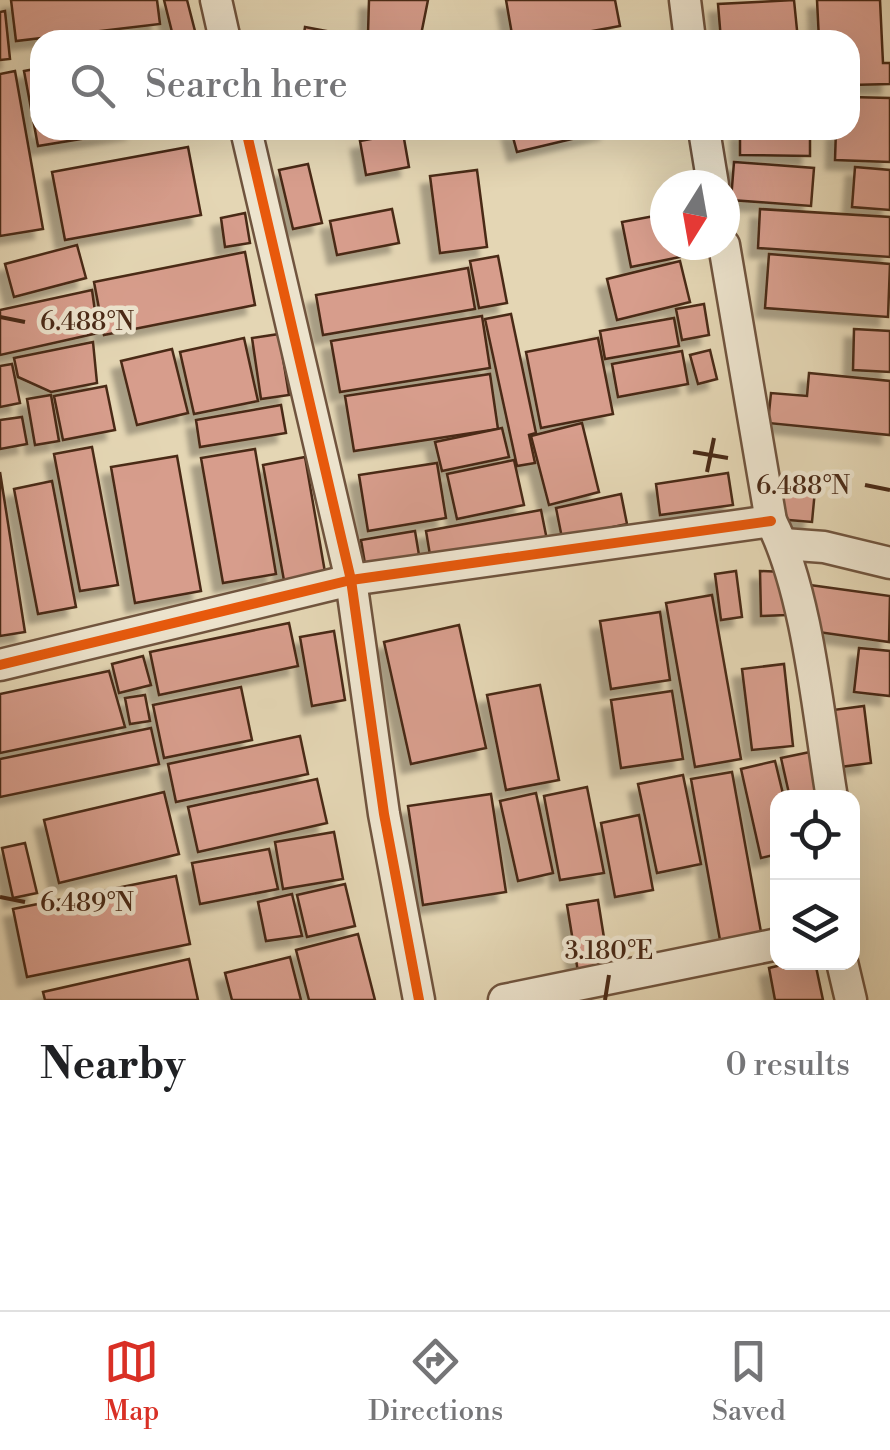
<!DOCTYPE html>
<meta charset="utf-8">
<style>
body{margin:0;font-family:"Libre Bodoni",serif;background:#f6f6f6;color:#202124}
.controls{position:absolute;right:30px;bottom:30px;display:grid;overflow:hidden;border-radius:20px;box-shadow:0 10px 40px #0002}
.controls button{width:90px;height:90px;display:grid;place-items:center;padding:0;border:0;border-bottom:2px solid #e0e0e0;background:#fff;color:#202124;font:50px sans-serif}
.compass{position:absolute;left:650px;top:170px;width:90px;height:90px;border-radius:50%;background:#fff;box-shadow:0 10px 40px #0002;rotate:191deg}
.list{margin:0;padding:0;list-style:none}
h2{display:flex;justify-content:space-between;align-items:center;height:130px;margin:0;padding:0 40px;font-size:42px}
h2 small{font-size:32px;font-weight:400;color:#757577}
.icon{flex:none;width:55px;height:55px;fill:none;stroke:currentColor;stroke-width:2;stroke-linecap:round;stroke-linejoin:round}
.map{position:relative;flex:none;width:890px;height:1000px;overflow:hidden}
.search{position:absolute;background:#fff;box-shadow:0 10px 40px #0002;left:30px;right:30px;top:30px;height:110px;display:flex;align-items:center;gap:25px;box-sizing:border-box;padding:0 35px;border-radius:30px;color:#757577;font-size:38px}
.sheet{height:310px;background:#fff}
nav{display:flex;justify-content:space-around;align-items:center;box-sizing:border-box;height:140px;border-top:2px solid #e0e0e0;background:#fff;font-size:28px;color:#757577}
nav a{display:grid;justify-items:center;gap:5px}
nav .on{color:#d93025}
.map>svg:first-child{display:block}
.building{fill:#d79d8c;stroke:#492916;stroke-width:2.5;filter:url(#shadow)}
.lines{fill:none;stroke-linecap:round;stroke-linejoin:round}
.minor-casing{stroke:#70543e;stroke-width:35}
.minor{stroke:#ede4ce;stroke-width:30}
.cycleway-casing{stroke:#ede4ce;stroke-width:16}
.cycleway{stroke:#e8590c;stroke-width:10}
.ticks{fill:none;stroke:#492916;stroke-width:4}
.ticks-label{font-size:25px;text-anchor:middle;fill:#492916;stroke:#ede4ce;stroke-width:9;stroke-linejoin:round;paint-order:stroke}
</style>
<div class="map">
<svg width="890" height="1000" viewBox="0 0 890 1000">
<defs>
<filter id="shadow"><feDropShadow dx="-9" dy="9" stdDeviation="2.5" flood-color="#0004"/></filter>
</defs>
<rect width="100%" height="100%" fill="#e4d6b4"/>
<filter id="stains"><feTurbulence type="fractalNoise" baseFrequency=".002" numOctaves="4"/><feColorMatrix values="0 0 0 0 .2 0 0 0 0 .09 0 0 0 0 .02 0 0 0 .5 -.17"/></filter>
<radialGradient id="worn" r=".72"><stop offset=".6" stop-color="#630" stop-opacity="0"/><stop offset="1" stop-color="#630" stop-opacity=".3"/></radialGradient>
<g class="building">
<polygon points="11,0 157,0 160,24 16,41"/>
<polygon points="164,0 187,0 195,31 173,36"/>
<polygon points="369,0 428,0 420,40 368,34"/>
<polygon points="506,0 615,0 620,26 543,40 513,40"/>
<polygon points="794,0 798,40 721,40 718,4"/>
<polygon points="817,0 880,0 883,63 890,63 890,84 850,85 850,40 819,40"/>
<polygon points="5,11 10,59 0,60 0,12"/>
<polygon points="305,27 374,40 303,40"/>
<polygon points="40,68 40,130 136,130 38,146 24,71"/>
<polygon points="15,71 43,229 0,236 0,74"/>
<polygon points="850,97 890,98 890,162 835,160 836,130 850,130"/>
<polygon points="511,130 610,130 517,152"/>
<polygon points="740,130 810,130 810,156 740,155"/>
<polygon points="403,133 409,167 366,175 360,141"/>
<polygon points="188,147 201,215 65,240 52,172"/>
<polygon points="734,162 814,168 811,206 731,200"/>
<polygon points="308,164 322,223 293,229 279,170"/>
<polygon points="855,167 890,170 890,210 852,207"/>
<polygon points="477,170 487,247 440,253 430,176"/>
<polygon points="392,209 399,243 337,255 330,221"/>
<polygon points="760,209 890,217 890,257 758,248"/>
<polygon points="245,213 250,243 225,247 221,218"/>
<polygon points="665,214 665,245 678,245 680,257 631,267 622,222"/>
<polygon points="77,245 86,278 14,297 5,264"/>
<polygon points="245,252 255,305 104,335 94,282"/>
<polygon points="769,254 890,264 888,317 765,308"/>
<polygon points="498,256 507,303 479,308 470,261"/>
<polygon points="680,261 690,302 617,320 607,279"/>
<polygon points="468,268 475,309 323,335 316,295"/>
<polygon points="92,290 98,333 0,355 0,310"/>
<polygon points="704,304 709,335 682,340 676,309"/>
<polygon points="511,314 536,433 529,435 535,463 517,466 485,319"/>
<polygon points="482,316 490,368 340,392 331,341"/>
<polygon points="674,318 679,346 605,359 600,331"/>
<polygon points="854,329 890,331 890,372 853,370"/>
<polygon points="279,334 289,395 261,399 252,338"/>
<polygon points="244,338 258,401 194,414 180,352"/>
<polygon points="598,338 613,414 541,428 526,352"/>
<polygon points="93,342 97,383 51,392 18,377 14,358"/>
<polygon points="172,349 188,413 137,425 121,361"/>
<polygon points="710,350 717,379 698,384 690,355"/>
<polygon points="682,351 688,384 618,397 612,364"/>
<polygon points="12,364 20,403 0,407 0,366"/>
<polygon points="809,373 890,381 890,435 768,423 771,393 807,396"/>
<polygon points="490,374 498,429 354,451 345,396"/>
<polygon points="106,386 115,430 63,440 54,396"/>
<polygon points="51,395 59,441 35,445 27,399"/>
<polygon points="281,405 286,433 200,447 196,420"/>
<polygon points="22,417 27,444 0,449 0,420"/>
<polygon points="582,423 599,492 549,505 531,436"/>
<polygon points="502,428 509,457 442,471 435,442"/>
<polygon points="92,447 118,585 80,591 54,454"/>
<polygon points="255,449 276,574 223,583 201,458"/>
<polygon points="177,456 201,591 135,603 111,467"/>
<polygon points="305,457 326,578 285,586 263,465"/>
<polygon points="514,460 524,505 457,519 447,474"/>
<polygon points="437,463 446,518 368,531 359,475"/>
<polygon points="0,472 25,632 0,636"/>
<polygon points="728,473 733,505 660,515 656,484"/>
<polygon points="52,481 76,607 38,614 14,489"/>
<polygon points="780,487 815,490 812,522 777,519"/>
<polygon points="621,494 627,524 562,538 556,508"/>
<polygon points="541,510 547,540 431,561 426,531"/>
<polygon points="415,531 419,555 365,564 361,540"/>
<polygon points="736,571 742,617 721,620 715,574"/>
<polygon points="760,571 785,572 786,615 761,616"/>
<polygon points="810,585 890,596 889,642 804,630"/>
<polygon points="712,595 741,759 695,767 666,603"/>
<polygon points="660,612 670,680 611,689 600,621"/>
<polygon points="289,623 298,666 159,695 150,652"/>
<polygon points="459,625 486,748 411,764 384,642"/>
<polygon points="334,631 345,700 312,706 300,637"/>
<polygon points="859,648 890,651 890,696 854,692"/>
<polygon points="143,656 151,685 119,693 112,664"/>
<polygon points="784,664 793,746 752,750 742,669"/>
<polygon points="109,671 125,727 0,753 0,694"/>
<polygon points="540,685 559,780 506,790 487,695"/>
<polygon points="241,687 252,740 164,758 153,705"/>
<polygon points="672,691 683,759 621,768 611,700"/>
<polygon points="145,695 150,721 130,724 125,698"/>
<polygon points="864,706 871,763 840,767 833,710"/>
<polygon points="151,728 159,764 0,797 0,759"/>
<polygon points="300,736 308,774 176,802 168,764"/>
<polygon points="810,752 820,798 790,798 781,758"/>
<polygon points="775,761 784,798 778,798 778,854 761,858 741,769"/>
<polygon points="732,772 761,932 720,940 691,779"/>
<polygon points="683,775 701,864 657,873 638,784"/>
<polygon points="317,779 327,823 198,852 188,807"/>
<polygon points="587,787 604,873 560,880 544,796"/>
<polygon points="164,792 179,854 59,883 44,820"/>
<polygon points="536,793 553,873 518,881 500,801"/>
<polygon points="491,794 506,892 423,905 408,806"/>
<polygon points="639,815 653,890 615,897 601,823"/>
<polygon points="334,832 343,879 283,889 275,842"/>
<polygon points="25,843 37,893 13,898 2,848"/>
<polygon points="269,849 278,889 200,904 192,863"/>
<polygon points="176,876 190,944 27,977 13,909"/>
<polygon points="345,884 355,926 307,937 297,895"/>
<polygon points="292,894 302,936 266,941 258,902"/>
<polygon points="598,900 605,944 621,942 625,964 578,972 567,905"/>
<polygon points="358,934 375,1000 309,1000 296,950"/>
<polygon points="290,957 301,1000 232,1000 225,973"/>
<polygon points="189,959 198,1000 45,1000 43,992"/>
<polygon points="794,962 815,962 823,1000 775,1000 769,968"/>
</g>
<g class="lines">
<defs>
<g id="minor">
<polyline points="216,0 225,40"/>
<polyline points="685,0 690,40"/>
<polyline points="246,130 351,580 384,814 419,1000"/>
<polyline points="704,130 713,185"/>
<path d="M724,245L771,521C808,594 818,715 832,798"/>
<polyline points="783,544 824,547 890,563"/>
<polyline points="0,665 351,580 771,521"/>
<polyline points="842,962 851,1000"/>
<polyline points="504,1000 778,944"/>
</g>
</defs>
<use href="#minor" class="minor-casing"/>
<use href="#minor" class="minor"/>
<defs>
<g id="cycleway">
<polyline points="246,130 351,580 384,814 419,1000"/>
<polyline points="0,665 351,580 771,521"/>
</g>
</defs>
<use href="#cycleway" class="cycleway-casing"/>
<use href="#cycleway" class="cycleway"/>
</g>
<path class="ticks" d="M0,317L25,322M693,452L728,458M707,472L714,438M865,485L890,490M0,897L25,902M605,1000L609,975"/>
<g class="ticks-label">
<text x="87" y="330">6.488°N</text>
<text x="803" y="494">6.488°N</text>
<text x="87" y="911">6.489°N</text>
<text x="609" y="959">3.180°E</text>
</g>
<rect width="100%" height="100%" filter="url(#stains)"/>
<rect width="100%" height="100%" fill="url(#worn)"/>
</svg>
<div class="controls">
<button><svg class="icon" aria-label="locate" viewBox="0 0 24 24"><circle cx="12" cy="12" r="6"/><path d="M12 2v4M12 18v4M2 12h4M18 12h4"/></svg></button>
<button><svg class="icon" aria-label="layers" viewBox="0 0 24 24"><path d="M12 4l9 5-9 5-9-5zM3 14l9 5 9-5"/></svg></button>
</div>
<svg class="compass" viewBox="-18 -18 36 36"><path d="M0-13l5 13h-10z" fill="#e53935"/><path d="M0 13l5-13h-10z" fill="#757577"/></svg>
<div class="search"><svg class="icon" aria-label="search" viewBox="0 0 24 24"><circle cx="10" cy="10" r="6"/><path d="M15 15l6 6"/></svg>Search here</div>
</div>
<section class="sheet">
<h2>Nearby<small>0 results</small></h2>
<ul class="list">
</ul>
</section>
<nav>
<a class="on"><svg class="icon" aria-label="map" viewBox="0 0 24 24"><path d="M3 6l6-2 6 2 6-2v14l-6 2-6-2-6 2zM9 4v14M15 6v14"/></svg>Map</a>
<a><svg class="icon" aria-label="directions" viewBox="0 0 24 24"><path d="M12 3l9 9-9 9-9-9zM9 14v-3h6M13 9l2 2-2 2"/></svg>Directions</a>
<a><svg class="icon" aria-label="saved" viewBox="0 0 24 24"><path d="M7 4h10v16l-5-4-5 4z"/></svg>Saved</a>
</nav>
